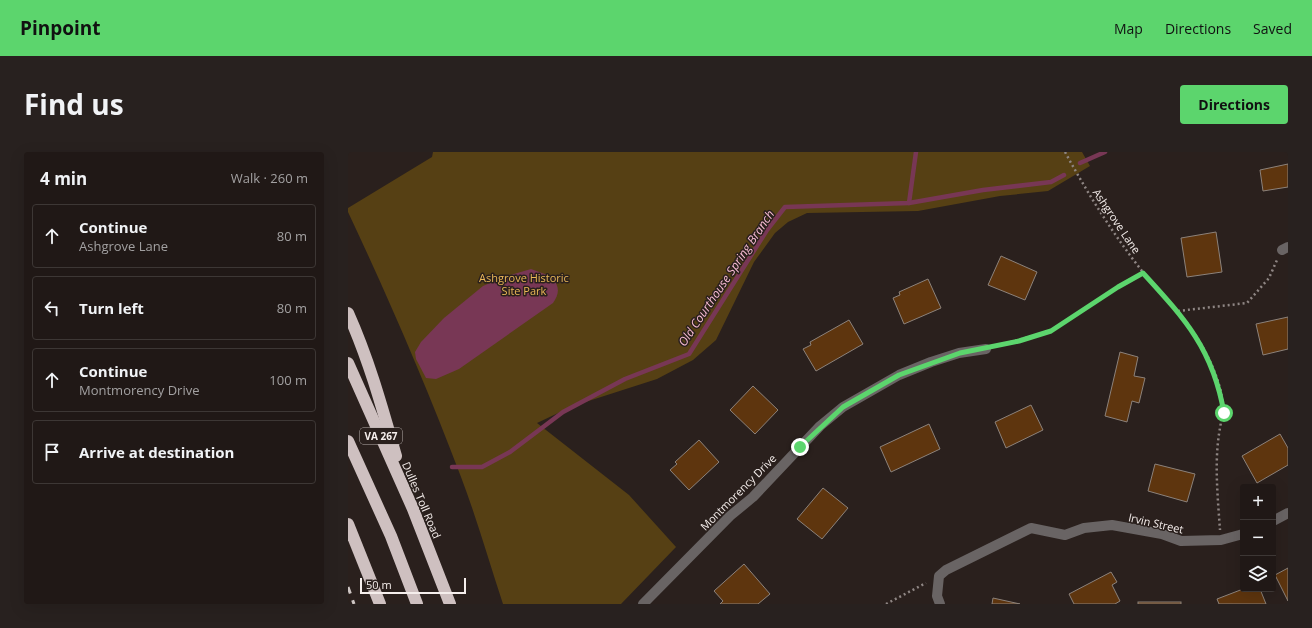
<!DOCTYPE html>
<meta charset="utf-8">
<style>
body{margin:0;font-family:"Open Sans",sans-serif;background:#28211f;color:#f1f3f6}
.controls{position:absolute;right:12px;bottom:12px;display:grid;overflow:hidden;border-radius:4px;box-shadow:0 4px 16px #0002}
.controls button{width:36px;height:36px;display:grid;place-items:center;padding:0;border:0;border-bottom:1px solid #3d3735;background:#201816;color:#f1f3f6;font:20px sans-serif}
.scale{position:absolute;left:12px;bottom:10px;width:106px;box-sizing:border-box;padding-left:4px;border:2px solid #f5eeec;border-top:0;font-size:11px;line-height:14px;white-space:nowrap;color:#f5eeec;-webkit-text-stroke:3px #2a201d;paint-order:stroke}
.stop{position:absolute;width:12px;height:12px;margin:-9px;border:3px solid #5cd56d;border-radius:50%;background:#fff}
.stop.end{background:#5cd56d;border-color:#fff;box-shadow:0 1px 4px #0008}
.list{margin:0;padding:0;list-style:none}
h2{display:flex;justify-content:space-between;align-items:center;height:52px;margin:0;padding:0 16px;font-size:17px}
h2 small{font-size:13px;font-weight:400;color:#a2a0a1}
.list li{display:grid;grid-template-columns:26px 1fr auto;gap:12px;align-items:center;box-sizing:border-box;height:64px;margin:0 8px 8px;padding:0 8px;border:1px solid #3d3735;border-radius:4px}
.list b{display:block;font-size:15px;white-space:nowrap}
.list p{margin:0;font-size:13px;white-space:nowrap;color:#a2a0a1}
.list em{font-size:13px;font-style:normal;color:#a2a0a1}
.icon{flex:none;width:22px;height:22px;fill:none;stroke:currentColor;stroke-width:2;stroke-linecap:round;stroke-linejoin:round}
.map{position:relative;flex:none;width:940px;height:452px;overflow:hidden;border-radius:4px}
header{display:flex;align-items:center;gap:24px;box-sizing:border-box;height:56px;padding:0 20px;background:#5cd56d;color:#111}
header strong{font-size:19px}
nav{display:flex;gap:22px;margin-inline-start:auto;font-size:14px}
.intro{display:flex;align-items:center;justify-content:space-between;box-sizing:border-box;height:96px;padding:0 24px}
h1{margin:0;font-size:28px}
.button{padding:10px 18px;border-radius:4px;background:#5cd56d;color:#111;font-size:14px;font-weight:700}
main{display:flex;gap:24px;padding:0 24px}
aside{flex:1;background:#201816;border-radius:4px;box-shadow:0 4px 16px #0002}
.map>svg:first-child{display:block}
.green{fill:#564014}
.water{fill:#783755}
.lines{fill:none;stroke-linecap:round;stroke-linejoin:round}
.stream{stroke:#783755;stroke-width:4.5}
.building{fill:#5e350e;stroke:#8c827b}
.path{stroke:#8f8684;stroke-width:2.5;stroke-dasharray:2 3;stroke-linecap:butt}
.minor{stroke:#696464;stroke-width:10}
.motorway{stroke:#cec0c0;stroke-width:12}
.rail{stroke:#cdc5c3;stroke-width:3;stroke-dasharray:7 7;stroke-linecap:butt}
.route{stroke:#5cd56d;stroke-width:5}
.labels{text-anchor:middle;dominant-baseline:central;stroke-width:3;stroke-linejoin:round;paint-order:stroke}
.shield{fill:#2a201d;stroke:#b8b0ae;stroke-width:1}
.shield-label{font-size:10px;font-weight:bold;fill:#f5eeec}
.street-label{font-size:11px;fill:#f5eeec;stroke:#2a201d}
.park-label{font-size:11px;fill:#eab758;stroke:#2a201d}
.water-label{font-size:12px;font-style:italic;fill:#f9bcd4;stroke:#2a201d}
</style>
<header>
<strong>Pinpoint</strong>
<nav><a>Map</a><a>Directions</a><a>Saved</a></nav>
</header>
<div class="intro"><h1>Find us</h1><a class="button">Directions</a></div>
<main>
<aside>
<h2>4 min<small>Walk · 260 m</small></h2>
<ul class="list">
<li><svg class="icon" aria-label="ahead" viewBox="0 0 24 24"><path d="M12 20V5M6 11l6-6 6 6"/></svg><div><b>Continue</b><p>Ashgrove Lane</p></div><em>80 m</em></li>
<li><svg class="icon" aria-label="left" viewBox="0 0 24 24"><path d="M17 20v-9H6M10 6l-5 5 5 5"/></svg><div><b>Turn left</b></div><em>80 m</em></li>
<li><svg class="icon" aria-label="ahead" viewBox="0 0 24 24"><path d="M12 20V5M6 11l6-6 6 6"/></svg><div><b>Continue</b><p>Montmorency Drive</p></div><em>100 m</em></li>
<li><svg class="icon" aria-label="arrive" viewBox="0 0 24 24"><path d="M6 21V4h12l-3 4 3 4H6"/></svg><div><b>Arrive at destination</b></div></li>
</ul>
</aside>
<div class="map">
<svg width="940" height="452" viewBox="0 0 940 452">
<rect width="100%" height="100%" fill="#2a201d"/>
<path class="green" d="M85,0H734L742,14L700,39L652,44L570,59L459,61L440,70L427,81L406,110L368,188L345,208L309,227L225,254L189,271L281,343L328,395L273,452H155C141,410 129,367 113,325C79,235 41,147 0,60V56L84,5Z"/>
<path class="water" d="M183,117L205,125C211,136 212,140 205,151L111,217L88,227L78,226L68,207L67,200L73,190L96,166L135,134L156,125Z"/>
<g class="lines">
<g class="stream">
<polyline points="732,11 757,0"/>
<polyline points="561,51 568,0"/>
<polyline points="104,315 134,315 162,300 215,260 277,227 341,202 419,78 437,55 561,51 635,38 703,30 716,23"/>
</g>
</g>
<g class="building">
<polygon points="940,12 940,35 915,39 912,18"/>
<polygon points="868,80 874,120 839,125 833,86"/>
<polygon points="653,104 689,120 677,148 640,133"/>
<polygon points="580,127 593,156 556,172 545,146 552,143 551,140"/>
<polygon points="940,165 940,197 915,203 908,172"/>
<polygon points="501,168 515,192 468,219 455,197 463,193 462,190"/>
<polygon points="772,200 790,205 786,224 797,226 791,251 784,249 779,270 757,264"/>
<polygon points="405,234 430,258 407,282 382,258"/>
<polygon points="683,253 695,278 658,296 647,270"/>
<polygon points="581,272 592,297 543,320 532,295"/>
<polygon points="932,282 940,296 940,313 909,331 894,304"/>
<polygon points="351,288 371,310 341,338 322,318 329,312 327,310"/>
<polygon points="807,312 847,322 839,350 800,339"/>
<polygon points="475,336 500,356 474,387 449,367"/>
<polygon points="396,412 422,442 410,452 372,452 375,449 366,439"/>
<polygon points="940,416 940,449 927,423"/>
<polygon points="763,420 769,430 764,433 772,449 767,452 726,452 721,442"/>
<polygon points="895,437 912,437 918,452 871,452 869,447"/>
<polygon points="645,446 672,452 644,452"/>
<rect x="790" y="450" width="43" height="2"/>
</g>
<g class="lines">
<g class="path">
<path d="M717,0C740,42 765,82 794,119C805,133 819,146 830,160C849,182 864,208 872,236C878,259 872,269 870,290C867,317 870,350 872,378"/>
<polyline points="830,159 899,151 921,126 929,108"/>
<polyline points="648,194 703,179 770,135 795,121"/>
<polyline points="538,452 578,431"/>
</g>
<g class="minor">
<polyline points="934,98 940,95"/>
<polyline points="925,369 940,361"/>
<polyline points="295,452 382,364 405,345 472,274 495,255 551,223 583,210 611,201 638,197"/>
<polyline points="592,452 589,444 591,424 598,418 683,376 717,383 736,376 764,373 814,382 833,389 873,388 895,382"/>
</g>
<g class="motorway">
<path d="M0,161C21,208 34,255 48,304"/>
<polyline points="0,211 65,357 102,452"/>
<polyline points="0,289 43,384 69,452"/>
<polyline points="0,372 32,452"/>
</g>
<polyline class="rail" points="0,435 6,452"/>
</g>
<g class="lines">
<path class="route" d="M452,295L495,255L551,223L612,201L671,189L703,179L770,135L795,121C837,167 865,197 876,261"/>
</g>
<g class="labels">
<rect class="shield" x="12" y="276" width="42" height="16" rx="3"/>
<g class="shield-label">
<text x="33" y="284">VA 267</text>
</g>
<g class="street-label">
<text transform="translate(769 69) rotate(56)">Ashgrove Lane</text>
<text transform="translate(390 340) rotate(-45)">Montmorency Drive</text>
<text transform="translate(74 348) rotate(67)">Dulles Toll Road</text>
<text transform="translate(808 371) rotate(13)">Irvin Street</text>
</g>
<g class="park-label">
<text x="176" y="125">Ashgrove Historic<tspan x="176" dy="13">Site Park</tspan></text>
</g>
<g class="water-label">
<text transform="translate(378 126) rotate(-56)">Old Courthouse Spring Branch</text>
</g>
</g>
</svg>
<div class="controls">
<button>+</button>
<button>−</button>
<button><svg class="icon" aria-label="layers" viewBox="0 0 24 24"><path d="M12 4l9 5-9 5-9-5zM3 14l9 5 9-5"/></svg></button>
</div>
<div class="scale">50 m</div>
<div class="stop" style="left:876px;top:261px"></div>
<div class="stop end" style="left:452px;top:295px"></div>
</div>
</main>
